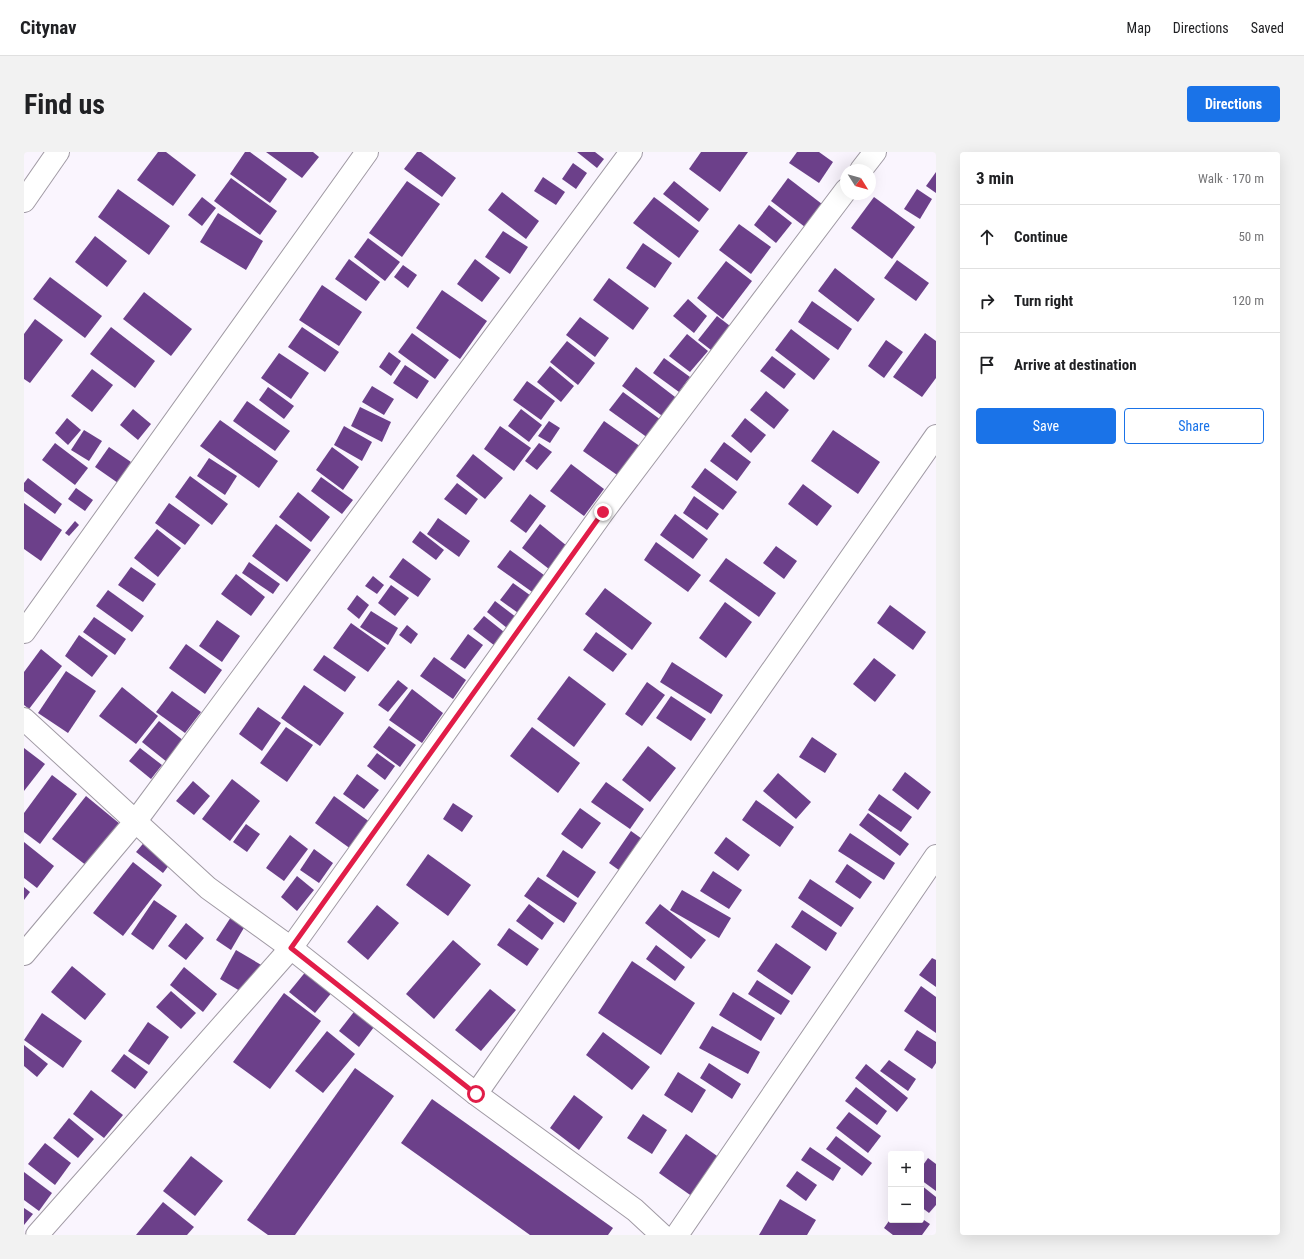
<!DOCTYPE html>
<meta charset="utf-8">
<style>
body{margin:0;font-family:"Roboto Condensed",sans-serif;background:#f2f2f2;color:#202124}
.controls{position:absolute;right:12px;bottom:12px;display:grid;overflow:hidden;border-radius:4px;box-shadow:0 4px 16px #0002}
.controls button{width:36px;height:36px;display:grid;place-items:center;padding:0;border:0;border-bottom:1px solid #e0e0e0;background:#fff;color:#202124;font:20px sans-serif}
.compass{position:absolute;left:816px;top:12px;width:36px;height:36px;border-radius:50%;background:#fff;box-shadow:0 4px 16px #0002;rotate:127deg}
.stop{position:absolute;width:12px;height:12px;margin:-9px;border:3px solid #e11d48;border-radius:50%;background:#fff}
.stop.end{background:#e11d48;border-color:#fff;box-shadow:0 1px 4px #0008}
.list{margin:0;padding:0;list-style:none}
h2{display:flex;justify-content:space-between;align-items:center;height:52px;margin:0;padding:0 16px;font-size:17px}
h2 small{font-size:13px;font-weight:400;color:#757577}
.list li{display:grid;grid-template-columns:26px 1fr auto;gap:12px;align-items:center;box-sizing:border-box;height:64px;padding:0 16px;border-top:1px solid #e0e0e0}
.list b{display:block;font-size:15px;white-space:nowrap}
.list em{font-size:13px;font-style:normal;color:#757577}
.actions{display:flex;gap:8px;padding:12px 16px}
.actions a{flex:1;padding:9px 0;border:1px solid #1a73e8;border-radius:4px;text-align:center;font-size:14px;color:#1a73e8}
.actions .main{background:#1a73e8;color:#fff}
.icon{flex:none;width:22px;height:22px;fill:none;stroke:currentColor;stroke-width:2;stroke-linecap:round;stroke-linejoin:round}
.map{position:relative;flex:none;width:912px;height:1083px;overflow:hidden;border-radius:4px}
header{display:flex;align-items:center;gap:24px;box-sizing:border-box;height:56px;padding:0 20px;background:#fff;border-bottom:1px solid #e0e0e0}
header strong{font-size:19px}
nav{display:flex;gap:22px;margin-inline-start:auto;font-size:14px}
.intro{display:flex;align-items:center;justify-content:space-between;box-sizing:border-box;height:96px;padding:0 24px}
h1{margin:0;font-size:28px}
.button{padding:10px 18px;border-radius:4px;background:#1a73e8;color:#fff;font-size:14px;font-weight:700}
main{display:flex;gap:24px;padding:0 24px}
aside{flex:1;background:#fff;border-radius:4px;box-shadow:0 4px 16px #0002}
.map>svg:first-child{display:block}
.building{fill:#6c408a}
.lines{fill:none;stroke-linecap:round;stroke-linejoin:round}
.street-casing{stroke:#a09aa4;stroke-width:24}
.street{stroke:#fff;stroke-width:22}
.route{stroke:#e11d48;stroke-width:5}
</style>
<header>
<strong>Citynav</strong>
<nav><a>Map</a><a>Directions</a><a>Saved</a></nav>
</header>
<div class="intro"><h1>Find us</h1><a class="button">Directions</a></div>
<main>
<div class="map">
<svg width="912" height="1083" viewBox="0 0 912 1083">
<rect width="100%" height="100%" fill="#faf5fe"/>
<g class="building">
<polygon points="134,0 142,0 172,23 149,54 113,28"/>
<polygon points="221,0 226,0 263,27 246,51 206,22"/>
<polygon points="242,0 289,0 295,5 278,26"/>
<polygon points="393,0 397,0 432,26 418,45 380,17"/>
<polygon points="553,0 571,0 580,7 573,16"/>
<polygon points="677,0 724,0 696,40 665,17"/>
<polygon points="773,0 795,0 809,10 795,31 765,11"/>
<polygon points="549,11 563,21 552,37 538,27"/>
<polygon points="912,20 912,41 902,34"/>
<polygon points="519,25 541,40 532,53 510,39"/>
<polygon points="207,26 253,59 236,83 190,49"/>
<polygon points="764,26 798,52 781,75 747,49"/>
<polygon points="383,29 416,52 378,105 345,81"/>
<polygon points="650,29 685,57 675,70 639,42"/>
<polygon points="94,37 146,74 125,103 74,65"/>
<polygon points="893,37 908,47 896,67 880,57"/>
<polygon points="478,40 515,69 502,87 464,58"/>
<polygon points="178,45 192,56 178,74 164,63"/>
<polygon points="630,45 675,79 655,106 609,71"/>
<polygon points="850,45 891,75 868,107 827,76"/>
<polygon points="745,53 768,71 752,91 730,73"/>
<polygon points="194,61 239,89 222,118 176,90"/>
<polygon points="715,72 747,95 727,122 695,98"/>
<polygon points="479,79 504,95 486,122 461,105"/>
<polygon points="71,84 103,109 83,135 51,110"/>
<polygon points="344,86 376,110 361,129 330,105"/>
<polygon points="619,91 648,111 631,136 602,116"/>
<polygon points="325,107 356,130 342,149 311,127"/>
<polygon points="451,107 476,126 458,150 433,132"/>
<polygon points="873,108 905,131 892,149 860,126"/>
<polygon points="702,109 728,129 699,167 673,146"/>
<polygon points="379,113 393,123 384,136 370,125"/>
<polygon points="811,116 851,147 834,170 794,139"/>
<polygon points="26,125 78,164 61,186 9,147"/>
<polygon points="585,126 625,156 609,178 569,148"/>
<polygon points="298,133 338,160 315,194 275,168"/>
<polygon points="418,138 463,169 436,207 392,176"/>
<polygon points="120,140 168,177 147,204 99,167"/>
<polygon points="664,147 683,164 670,181 649,164"/>
<polygon points="788,149 828,177 814,198 774,170"/>
<polygon points="693,164 710,177 691,201 674,188"/>
<polygon points="556,165 585,186 571,205 542,183"/>
<polygon points="11,167 39,188 6,231 0,227 0,182"/>
<polygon points="87,175 131,209 111,236 66,202"/>
<polygon points="278,175 315,200 301,220 264,195"/>
<polygon points="767,177 806,207 790,228 751,198"/>
<polygon points="388,181 425,208 411,227 374,200"/>
<polygon points="901,181 912,189 912,226 898,245 869,225"/>
<polygon points="663,182 684,199 666,220 645,204"/>
<polygon points="862,188 879,200 860,226 844,214"/>
<polygon points="543,189 571,211 554,233 526,210"/>
<polygon points="365,200 377,209 367,224 355,215"/>
<polygon points="255,201 285,221 267,247 237,226"/>
<polygon points="748,204 772,222 760,237 736,219"/>
<polygon points="640,206 666,225 655,240 629,221"/>
<polygon points="381,213 405,229 393,247 369,231"/>
<polygon points="526,214 550,234 537,250 513,230"/>
<polygon points="612,215 655,248 641,266 598,234"/>
<polygon points="68,217 89,233 68,260 47,244"/>
<polygon points="503,229 531,249 517,268 489,248"/>
<polygon points="348,234 370,247 360,263 338,250"/>
<polygon points="244,235 270,254 260,267 235,248"/>
<polygon points="742,239 765,258 750,277 726,258"/>
<polygon points="599,240 637,268 624,286 585,258"/>
<polygon points="223,249 266,279 251,299 209,269"/>
<polygon points="336,255 367,270 358,290 327,274"/>
<polygon points="109,257 127,272 114,288 96,273"/>
<polygon points="497,257 518,273 505,290 484,274"/>
<polygon points="43,266 57,278 44,293 31,281"/>
<polygon points="721,266 742,283 727,301 707,284"/>
<polygon points="196,268 254,309 235,336 176,294"/>
<polygon points="525,269 536,276 526,291 514,284"/>
<polygon points="580,269 617,295 596,325 559,299"/>
<polygon points="320,274 348,290 338,309 310,293"/>
<polygon points="476,274 507,296 490,319 460,297"/>
<polygon points="60,278 78,289 65,309 47,298"/>
<polygon points="809,278 856,310 834,342 787,309"/>
<polygon points="700,290 727,310 713,329 686,309"/>
<polygon points="31,291 64,316 51,333 18,308"/>
<polygon points="515,291 528,300 513,318 501,309"/>
<polygon points="85,295 107,310 94,331 71,315"/>
<polygon points="308,295 335,315 319,338 292,318"/>
<polygon points="449,302 479,326 461,347 432,324"/>
<polygon points="185,306 213,324 201,343 173,324"/>
<polygon points="547,312 580,337 560,364 526,339"/>
<polygon points="681,316 713,340 699,358 667,335"/>
<polygon points="166,324 204,352 188,373 151,345"/>
<polygon points="297,325 329,348 318,362 287,339"/>
<polygon points="4,326 38,352 31,362 0,339 0,331"/>
<polygon points="433,331 454,347 442,363 420,347"/>
<polygon points="779,332 808,354 793,374 764,352"/>
<polygon points="52,336 69,348 61,359 44,347"/>
<polygon points="274,340 306,365 287,390 255,365"/>
<polygon points="506,342 522,354 502,381 486,369"/>
<polygon points="670,344 695,362 683,378 659,361"/>
<polygon points="0,351 38,378 17,409 0,397"/>
<polygon points="145,351 176,373 161,393 131,371"/>
<polygon points="651,362 684,387 669,407 636,383"/>
<polygon points="414,366 446,389 435,405 403,382"/>
<polygon points="51,369 55,373 45,384 41,381"/>
<polygon points="252,372 287,398 263,430 228,404"/>
<polygon points="516,372 543,394 525,417 498,396"/>
<polygon points="133,377 157,396 134,425 110,406"/>
<polygon points="396,379 420,398 412,408 388,390"/>
<polygon points="632,390 677,423 664,440 620,408"/>
<polygon points="752,394 773,409 760,427 739,411"/>
<polygon points="486,398 524,426 511,442 473,415"/>
<polygon points="379,406 407,427 394,445 365,425"/>
<polygon points="702,406 752,441 735,465 685,429"/>
<polygon points="225,410 256,432 249,442 218,421"/>
<polygon points="107,415 132,432 119,450 94,433"/>
<polygon points="212,422 241,445 227,464 197,442"/>
<polygon points="349,424 360,433 353,442 341,434"/>
<polygon points="489,431 510,446 497,463 476,448"/>
<polygon points="367,433 385,446 371,464 354,451"/>
<polygon points="581,436 628,471 608,498 561,462"/>
<polygon points="84,438 120,464 108,480 72,454"/>
<polygon points="333,443 345,453 335,467 323,457"/>
<polygon points="471,449 492,465 483,476 463,460"/>
<polygon points="701,450 728,470 702,506 675,486"/>
<polygon points="866,453 902,480 889,498 853,471"/>
<polygon points="347,459 374,476 364,493 336,475"/>
<polygon points="460,464 485,484 475,497 449,477"/>
<polygon points="70,465 102,487 91,503 59,480"/>
<polygon points="193,468 216,484 198,510 175,494"/>
<polygon points="327,471 362,496 344,520 309,496"/>
<polygon points="383,473 394,482 387,492 375,483"/>
<polygon points="572,480 603,502 589,520 559,498"/>
<polygon points="444,482 459,493 441,517 426,507"/>
<polygon points="55,483 84,504 68,525 41,504"/>
<polygon points="162,492 198,518 181,542 145,516"/>
<polygon points="17,497 38,514 5,557 0,553 0,520"/>
<polygon points="300,503 332,525 321,540 289,518"/>
<polygon points="410,505 442,528 429,547 396,524"/>
<polygon points="850,506 872,523 851,550 829,532"/>
<polygon points="648,510 699,543 687,562 636,530"/>
<polygon points="42,519 72,539 44,581 14,561"/>
<polygon points="545,524 582,552 550,595 513,567"/>
<polygon points="374,528 384,536 364,560 354,553"/>
<polygon points="623,530 641,543 618,574 601,562"/>
<polygon points="280,533 320,561 296,594 257,566"/>
<polygon points="98,535 134,564 112,592 75,564"/>
<polygon points="388,537 419,561 398,591 365,568"/>
<polygon points="148,539 177,560 161,581 132,560"/>
<polygon points="647,544 682,567 667,589 632,566"/>
<polygon points="234,555 257,571 238,599 215,582"/>
<polygon points="135,569 160,589 143,610 118,590"/>
<polygon points="365,574 392,593 376,615 349,595"/>
<polygon points="262,575 289,593 263,630 236,611"/>
<polygon points="508,575 556,611 534,641 486,604"/>
<polygon points="788,585 813,602 801,621 775,605"/>
<polygon points="624,594 652,616 626,650 598,628"/>
<polygon points="0,596 21,612 0,639"/>
<polygon points="116,596 138,613 127,627 105,609"/>
<polygon points="353,601 371,614 361,628 343,614"/>
<polygon points="881,620 907,640 894,658 868,638"/>
<polygon points="754,621 787,650 772,667 739,639"/>
<polygon points="333,622 355,638 340,657 319,642"/>
<polygon points="28,623 53,642 16,692 0,680 0,661"/>
<polygon points="208,627 236,649 206,689 178,667"/>
<polygon points="169,629 186,644 170,663 152,649"/>
<polygon points="582,630 620,657 606,677 567,650"/>
<polygon points="855,642 888,665 877,680 844,658"/>
<polygon points="62,644 96,672 63,714 28,687"/>
<polygon points="310,644 350,673 331,700 291,671"/>
<polygon points="732,648 770,675 756,695 718,668"/>
<polygon points="429,651 449,664 438,680 419,667"/>
<polygon points="556,656 577,671 558,697 537,682"/>
<polygon points="844,661 885,692 876,704 835,673"/>
<polygon points="222,672 236,682 223,700 209,690"/>
<polygon points="607,679 621,689 599,721 585,711"/>
<polygon points="826,681 871,711 860,728 814,699"/>
<polygon points="266,683 284,697 260,729 242,716"/>
<polygon points="702,685 726,703 714,719 690,701"/>
<polygon points="123,687 149,708 139,721 112,700"/>
<polygon points="0,690 30,714 13,736 0,726"/>
<polygon points="290,697 309,711 295,731 276,718"/>
<polygon points="539,698 572,720 554,746 522,724"/>
<polygon points="404,702 447,733 424,764 382,733"/>
<polygon points="109,710 138,733 99,784 69,761"/>
<polygon points="823,712 848,730 836,747 811,730"/>
<polygon points="689,719 718,738 705,757 676,739"/>
<polygon points="273,724 290,738 273,759 257,745"/>
<polygon points="514,725 553,751 540,771 500,744"/>
<polygon points="786,727 830,756 817,775 774,746"/>
<polygon points="0,735 6,740 0,748"/>
<polygon points="658,738 707,766 695,786 646,758"/>
<polygon points="130,748 153,764 129,798 107,782"/>
<polygon points="505,752 530,771 518,788 492,769"/>
<polygon points="636,752 682,788 667,807 621,771"/>
<polygon points="353,753 375,771 344,808 323,790"/>
<polygon points="778,758 813,781 802,799 767,775"/>
<polygon points="207,765 221,774 207,798 192,788"/>
<polygon points="162,771 180,786 162,808 144,794"/>
<polygon points="485,776 515,797 503,814 473,793"/>
<polygon points="429,788 457,812 410,867 382,842"/>
<polygon points="752,791 787,815 768,843 733,819"/>
<polygon points="632,793 661,815 651,829 622,807"/>
<polygon points="212,798 239,814 221,842 196,827"/>
<polygon points="908,806 912,808 912,835 895,823"/>
<polygon points="608,809 671,851 637,903 574,861"/>
<polygon points="48,814 82,842 61,868 27,840"/>
<polygon points="160,815 193,842 179,860 146,833"/>
<polygon points="283,818 309,839 291,861 265,840"/>
<polygon points="733,828 766,849 757,863 724,842"/>
<polygon points="897,834 912,845 912,881 880,859"/>
<polygon points="466,837 492,858 457,899 431,878"/>
<polygon points="147,839 172,861 157,877 132,855"/>
<polygon points="709,840 751,866 737,889 695,863"/>
<polygon points="260,841 297,869 246,937 209,910"/>
<polygon points="333,856 353,871 335,895 315,879"/>
<polygon points="18,861 58,889 39,916 0,888"/>
<polygon points="124,870 145,885 125,913 104,899"/>
<polygon points="688,874 736,900 724,922 675,896"/>
<polygon points="893,878 912,890 912,911 908,917 880,898"/>
<polygon points="303,879 331,902 299,941 271,919"/>
<polygon points="579,880 626,915 608,938 562,903"/>
<polygon points="0,893 24,912 13,925 0,914"/>
<polygon points="100,902 124,920 111,937 87,919"/>
<polygon points="865,908 892,927 884,939 856,919"/>
<polygon points="685,911 717,932 708,947 676,926"/>
<polygon points="842,912 884,946 873,960 831,926"/>
<polygon points="331,916 370,944 271,1083 244,1083 223,1068"/>
<polygon points="654,920 682,938 668,961 640,943"/>
<polygon points="832,935 863,959 853,973 821,949"/>
<polygon points="67,938 99,963 80,986 49,962"/>
<polygon points="550,943 579,965 555,998 526,976"/>
<polygon points="408,947 589,1076 584,1083 506,1083 377,991"/>
<polygon points="825,960 857,984 844,1001 812,976"/>
<polygon points="619,962 643,978 628,1002 603,986"/>
<polygon points="45,966 70,987 54,1006 29,986"/>
<polygon points="662,982 696,1006 669,1045 635,1021"/>
<polygon points="812,984 848,1011 838,1024 802,997"/>
<polygon points="21,991 47,1011 31,1033 4,1012"/>
<polygon points="786,995 817,1016 809,1029 777,1008"/>
<polygon points="167,1004 199,1029 171,1064 139,1039"/>
<polygon points="904,1006 912,1012 912,1039 897,1028 897,1016"/>
<polygon points="773,1019 793,1033 782,1049 762,1034"/>
<polygon points="0,1020 28,1041 15,1059 0,1048"/>
<polygon points="897,1033 912,1045 912,1053 905,1061 897,1055"/>
<polygon points="756,1047 792,1068 783,1083 735,1083"/>
<polygon points="139,1050 170,1075 163,1083 112,1083"/>
<polygon points="0,1056 9,1062 0,1073"/>
<polygon points="867,1066 867,1068 897,1068 897,1066 906,1072 898,1083 869,1083 860,1076"/>
</g>
<g class="lines">
<defs>
<g id="street">
<polyline points="837,18 851,0"/>
<polyline points="0,49 34,0"/>
<polyline points="0,480 343,0"/>
<polyline points="0,567 184,736 267,796 452,942 611,1058 638,1083"/>
<polyline points="0,802 111,670 607,0"/>
<polyline points="452,942 912,284"/>
<polyline points="13,1083 267,796 579,360 822,38"/>
<polyline points="653,1083 912,704"/>
</g>
</defs>
<use href="#street" class="street-casing"/>
<use href="#street" class="street"/>
</g>
<g class="lines">
<polyline class="route" points="452,942 267,796 579,360"/>
</g>
</svg>
<div class="controls">
<button>+</button>
<button>−</button>
</div>
<svg class="compass" viewBox="-18 -18 36 36"><path d="M0-13l5 13h-10z" fill="#e53935"/><path d="M0 13l5-13h-10z" fill="#757577"/></svg>
<div class="stop" style="left:452px;top:942px"></div>
<div class="stop end" style="left:579px;top:360px"></div>
</div>
<aside>
<h2>3 min<small>Walk · 170 m</small></h2>
<ul class="list">
<li><svg class="icon" aria-label="ahead" viewBox="0 0 24 24"><path d="M12 20V5M6 11l6-6 6 6"/></svg><div><b>Continue</b></div><em>50 m</em></li>
<li><svg class="icon" aria-label="right" viewBox="0 0 24 24"><path d="M7 20v-9h11M14 6l5 5-5 5"/></svg><div><b>Turn right</b></div><em>120 m</em></li>
<li><svg class="icon" aria-label="arrive" viewBox="0 0 24 24"><path d="M6 21V4h12l-3 4 3 4H6"/></svg><div><b>Arrive at destination</b></div></li>
</ul>
<div class="actions"><a class="main">Save</a><a>Share</a></div>
</aside>
</main>
